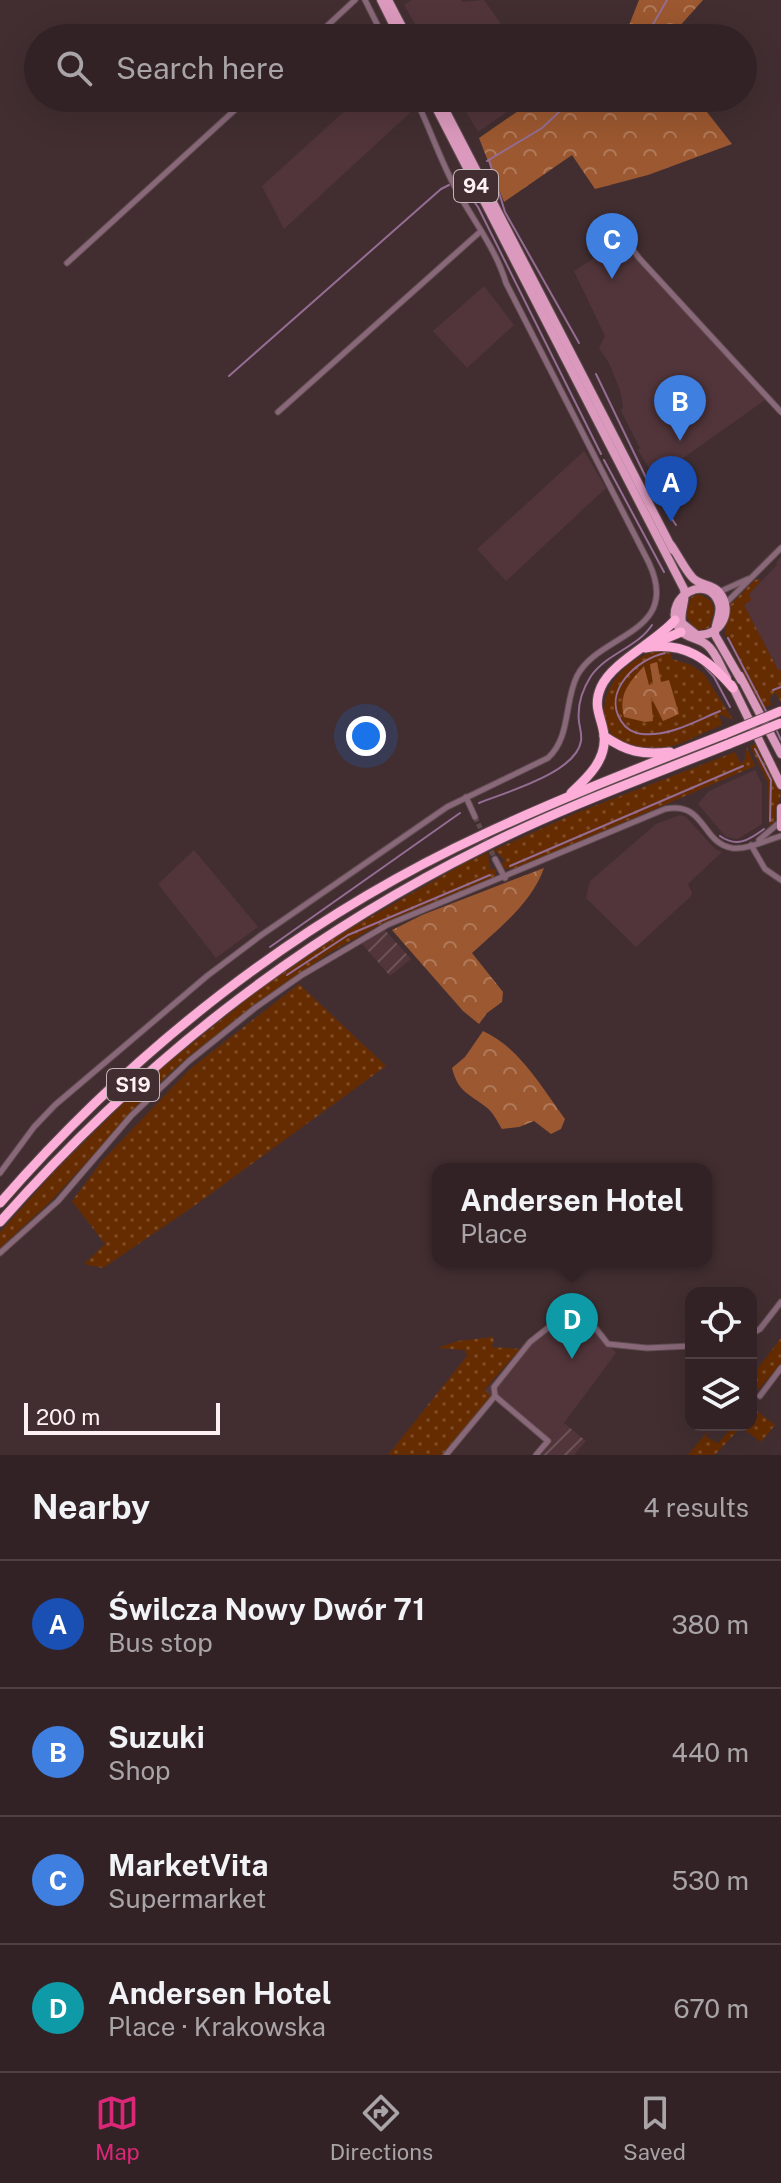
<!DOCTYPE html>
<meta charset="utf-8">
<style>
body{margin:0;font-family:"Public Sans",sans-serif;background:#3d2f32;color:#f1f3f6}
.controls{position:absolute;right:24px;bottom:24px;display:grid;overflow:hidden;border-radius:16px;box-shadow:0 8px 32px #0002}
.controls button{width:72px;height:72px;display:grid;place-items:center;padding:0;border:0;border-bottom:2px solid #4d3f42;background:#322225;color:#f1f3f6;font:40px sans-serif}
.scale{position:absolute;left:24px;bottom:20px;width:196px;box-sizing:border-box;padding-left:8px;border:4px solid #fff1f3;border-top:0;font-size:22px;line-height:28px;white-space:nowrap;color:#fff1f3;-webkit-text-stroke:6px #422e31;paint-order:stroke}
.you{position:absolute;left:366px;top:736px;width:28px;height:28px;margin:-20px;border:6px solid #fff;border-radius:50%;background:#1a73e8;box-shadow:0 0 0 12px #1a73e833}
.badge{display:grid;place-items:center;width:52px;height:52px;border-radius:50%;background:#db2777;color:#fff;font-size:26px;font-weight:700}
.pin{position:absolute;translate:-50% -66px;filter:drop-shadow(0 2px 4px #0008)}
.pin::after{content:'';position:absolute;top:42px;width:28px;height:24px;background:inherit;clip-path:polygon(0 0,100% 0,50% 100%)}
.popup{position:absolute;left:432px;top:1163px;width:280px;height:104px;box-sizing:border-box;display:grid;place-content:center;border-radius:16px;background:#322225;filter:drop-shadow(0 2px 6px #0005);font-size:26px;white-space:nowrap;color:#a8a4a7}
.popup b{font-size:30px;color:#f1f3f6}
.popup::after{content:'';position:absolute;left:50%;top:100%;margin-left:-16px;border:16px solid transparent;border-top-color:#322225}
.list{margin:0;padding:0;list-style:none}
h2{display:flex;justify-content:space-between;align-items:center;height:104px;margin:0;padding:0 32px;font-size:34px}
h2 small{font-size:26px;font-weight:400;color:#a8a4a7}
.list li{display:grid;grid-template-columns:52px 1fr auto;gap:24px;align-items:center;box-sizing:border-box;height:128px;padding:0 32px;border-top:2px solid #4d3f42}
.list b{display:block;font-size:30px;white-space:nowrap}
.list p{margin:0;font-size:26px;white-space:nowrap;color:#a8a4a7}
.list em{font-size:26px;font-style:normal;color:#a8a4a7}
.icon{flex:none;width:44px;height:44px;fill:none;stroke:currentColor;stroke-width:2;stroke-linecap:round;stroke-linejoin:round}
.map{position:relative;flex:none;width:781px;height:1455px;overflow:hidden}
.search{position:absolute;background:#322225;box-shadow:0 8px 32px #0002;left:24px;right:24px;top:24px;height:88px;display:flex;align-items:center;gap:20px;box-sizing:border-box;padding:0 28px;border-radius:44px;color:#a8a4a7;font-size:30px}
.sheet{height:616px;background:#322225}
nav{display:flex;justify-content:space-around;align-items:center;box-sizing:border-box;height:112px;border-top:2px solid #4d3f42;background:#322225;font-size:22px;color:#a8a4a7}
nav a{display:grid;justify-items:center;gap:4px}
nav .on{color:#db2777}
.map>svg:first-child{display:block}
.built{fill:#51353a}
.industrial{fill:url(#industrial-furrows)}
.grass{fill:url(#grass-dots)}
.forest{fill:url(#forest-crowns)}
.lines{fill:none;stroke-linecap:round;stroke-linejoin:round}
.stream{stroke:#956d94;stroke-width:2}
.street-tunnel{stroke:#5e4b4e;stroke-width:5;stroke-dasharray:5 2.5;stroke-linecap:butt}
.street-casing{stroke:#604d50;stroke-width:7}
.primary-casing{stroke:#604d50;stroke-width:10}
.highway-casing{stroke:#604d50;stroke-width:11}
.street{stroke:#886879;stroke-width:5}
.primary{stroke:#db9abd;stroke-width:8}
.highway{stroke:#fcaed8;stroke-width:9}
.highway-bridge-casing{stroke:#604d50;stroke-width:11;stroke-linecap:butt}
.highway-bridge{stroke:#fcaed8;stroke-width:9}
.labels{text-anchor:middle;dominant-baseline:central;stroke-width:8;stroke-linejoin:round;paint-order:stroke}
.shield{fill:#422e31;stroke:#c6b6b9;stroke-width:2}
.shield-label{font-size:20px;font-weight:bold;fill:#fff1f3}
</style>
<div class="map">
<svg width="781" height="1455" viewBox="0 0 781 1455">
<defs>
<pattern id="industrial-furrows" width="10" height="10" patternUnits="userSpaceOnUse" patternTransform="scale(2)"><rect width="10" height="10" fill="#51353a"/><path d="M-1 1l2-2M0 10L10 0M9 11l2-2" fill="none" stroke="#6b5357"/></pattern>
<pattern id="grass-dots" width="8" height="8" patternUnits="userSpaceOnUse" patternTransform="scale(2)"><rect width="8" height="8" fill="#662c01"/><path d="M2 2h.1M6 6h.1" fill="none" stroke="#7d4b26" stroke-width="1.8" stroke-linecap="round"/></pattern>
<pattern id="forest-crowns" width="20" height="18" patternUnits="userSpaceOnUse" patternTransform="scale(2)"><rect width="20" height="18" fill="#9c5830"/><path d="M2 6a3 3 0 1 1 6 0M12 15a3 3 0 1 1 6 0" fill="none" stroke="#b07959"/></pattern>
</defs>
<rect width="100%" height="100%" fill="#422e31"/>
<g class="built">
<polygon points="412,0 461,0 463,2 484,0 511,38 423,38 404,5"/>
<polygon points="359,98 408,98 413,110 284,229 262,186"/>
<polygon points="458,98 527,98 478,132"/>
<polygon points="621,241 765,400 655,478 638,450 640,448 621,411 623,407 620,390 609,363 599,348 605,336 574,271"/>
<polygon points="484,286 514,325 467,368 433,331"/>
<polygon points="584,451 606,488 506,581 477,549"/>
<polygon points="781,557 781,670 778,670 744,605 751,600 749,594 777,565 776,563"/>
<polygon points="755,770 762,784 762,824 738,839 726,837 698,804 709,791"/>
<polygon points="680,815 686,817 714,848 722,852 688,884 692,893 690,897 636,947 586,898 590,881 656,824"/>
<polygon points="194,850 258,927 216,958 158,884"/>
<polygon points="573,1300 616,1353 564,1423 547,1440 484,1391"/>
</g>
<g class="industrial">
<polygon points="384,929 411,959 390,976 362,944"/>
<polygon points="564,1423 586,1441 574,1455 541,1455 551,1443 550,1437"/>
</g>
<g class="grass">
<polygon points="760,579 760,582 749,594 751,600 744,605 778,670 781,670 781,702 775,692 770,698 771,705 761,709 725,633 730,605 755,580"/>
<polygon points="700,594 711,601 714,610 709,628 699,630 692,627 686,615 691,597"/>
<path d="M669,649L672,659L691,665L704,674L733,720L719,714L722,725C702,733 679,747 658,749C578,759 592,657 669,649Z"/>
<polygon points="756,744 781,793 775,820 769,827 768,782 750,746"/>
<polygon points="747,747 755,766 517,868 506,869 501,864 505,861 496,851 488,855 490,869 496,869 496,877 375,927 329,953 262,1000 188,1057 160,1082 51,1201 0,1248 0,1232 53,1173 150,1077 255,993 332,939 465,863 576,813 735,752 741,764 745,759"/>
<polygon points="299,984 386,1066 194,1206 103,1268 84,1264 105,1244 72,1201 102,1161 191,1068"/>
<polygon points="493,1337 494,1342 491,1347 520,1349 484,1390 491,1396 443,1455 388,1455 467,1356 465,1350 437,1348 458,1341"/>
<polygon points="781,1338 781,1364 757,1391 751,1385 751,1377"/>
<polygon points="753,1408 775,1425 761,1442 741,1427 715,1455 688,1455 708,1431 706,1437 718,1443 734,1425 751,1425"/>
</g>
<g class="forest">
<polygon points="639,0 703,0 669,38 624,38"/>
<polygon points="537,98 696,98 732,144 648,175 595,189 572,155 504,202 479,138"/>
<path d="M657,662L661,682L669,680L679,714L663,721L651,697L653,721L645,722L624,717C618,693 630,682 644,666L649,685L653,684L650,664Z"/>
<path d="M544,868C532,903 498,929 472,953L503,992L502,1002L487,1013L479,1024L463,1011L392,930L422,915Z"/>
<path d="M483,1031C519,1047 542,1088 565,1119L561,1129L551,1134L534,1121L519,1127L502,1129C497,1121 493,1112 486,1107C468,1093 458,1092 452,1068L465,1057Z"/>
</g>
<g class="lines">
<g class="stream">
<polyline points="645,38 667,0"/>
<polyline points="489,160 505,212 579,343"/>
<polyline points="487,161 542,128 574,98"/>
<polyline points="457,178 478,207 601,454"/>
<polyline points="596,374 650,486 676,525"/>
<polyline points="229,376 441,189 449,185"/>
<polyline points="604,460 664,572"/>
<polyline points="728,638 766,711"/>
<path d="M665,653C637,659 602,691 621,721C626,729 633,733 642,734C669,737 696,721 720,711"/>
<polyline points="704,666 714,677 730,707"/>
<polyline points="773,690 781,687"/>
<polyline points="775,727 781,740"/>
<polyline points="755,749 771,780 770,821"/>
<path d="M479,803C506,792 576,773 581,741C582,735 580,728 579,722C577,705 582,690 591,676C607,653 637,648 652,625"/>
<path d="M720,836C737,848 749,840 764,829"/>
<polyline points="510,866 743,766"/>
<polyline points="270,947 460,813"/>
<polyline points="287,975 348,935 490,875"/>
</g>
<polyline class="street-tunnel" points="475,817 495,859"/>
<defs>
<g id="street">
<polyline points="365,0 384,38"/>
<polyline points="314,38 355,0"/>
<polyline points="622,235 639,258 781,412"/>
<polyline points="67,263 248,98"/>
<polyline points="278,412 481,231"/>
<polyline points="719,592 748,579"/>
<polyline points="725,604 781,548"/>
<polyline points="466,797 475,817"/>
<polyline points="759,840 780,822"/>
<polyline points="751,845 765,869 781,880"/>
<polyline points="495,859 505,878"/>
<path d="M0,1173L34,1127L55,1105L207,976L260,936L447,807L548,758C571,737 564,702 577,676C599,633 682,634 649,563L506,283C496,249 473,220 456,189C440,160 430,128 415,98"/>
<path d="M0,1253L58,1201L131,1116L189,1061L255,1008L302,975L387,925L665,809C706,801 701,843 732,848C747,850 767,840 781,836"/>
<polyline points="751,1334 760,1329 781,1302"/>
<polyline points="760,1396 781,1368"/>
<polyline points="446,1455 495,1396"/>
<polyline points="536,1455 548,1441 495,1396 494,1387 530,1342 577,1305 608,1344 647,1348 691,1346"/>
</g>
<g id="primary">
<polyline points="381,0 400,38"/>
<polyline points="388,0 408,38"/>
<path d="M431,98L684,589C687,601 679,611 682,623L697,635C720,637 735,611 719,592C711,583 699,586 692,577C684,568 678,555 671,545"/>
<polyline points="439,98 673,550"/>
<polyline points="740,676 781,754"/>
<path d="M727,678C721,668 716,652 707,645C697,636 684,640 677,625C664,596 709,572 719,604C722,615 714,624 715,635L741,680"/>
<polyline points="732,685 781,785"/>
<polyline points="781,808 781,827"/>
</g>
<g id="highway">
<polyline points="655,643 681,632"/>
<path d="M645,648C685,641 708,659 733,688"/>
<path d="M604,736C627,752 642,755 670,752"/>
<path d="M571,793C587,778 607,760 604,735C602,717 592,708 601,687C612,662 656,642 675,620"/>
<path d="M0,1203C134,1049 298,920 484,834C563,797 644,766 725,734"/>
<path d="M0,1222C140,1064 295,941 484,847C563,807 647,777 729,744"/>
</g>
</defs>
<use href="#street" class="street-casing"/>
<use href="#primary" class="primary-casing"/>
<use href="#highway" class="highway-casing"/>
<use href="#street" class="street"/>
<use href="#primary" class="primary"/>
<use href="#highway" class="highway"/>
<defs>
<g id="highway-bridge">
<polyline points="725,734 781,711"/>
<polyline points="729,744 781,723"/>
</g>
</defs>
<use href="#highway-bridge" class="highway-bridge-casing"/>
<use href="#highway-bridge" class="highway-bridge"/>
</g>
<g class="labels">
<g class="shield">
<rect x="454" y="170" width="44" height="32" rx="6"/>
<rect x="107" y="1069" width="52" height="32" rx="6"/>
</g>
<g class="shield-label">
<text x="476" y="186">94</text>
<text x="133" y="1085">S19</text>
</g>
</g>
</svg>
<div class="controls">
<button><svg class="icon" aria-label="locate" viewBox="0 0 24 24"><circle cx="12" cy="12" r="6"/><path d="M12 2v4M12 18v4M2 12h4M18 12h4"/></svg></button>
<button><svg class="icon" aria-label="layers" viewBox="0 0 24 24"><path d="M12 4l9 5-9 5-9-5zM3 14l9 5 9-5"/></svg></button>
</div>
<div class="scale">200 m</div>
<div class="you"></div>
<div class="pin badge" style="left:671px;top:522px;background:#1a4fb4">A</div>
<div class="pin badge" style="left:680px;top:441px;background:#3f7fe0">B</div>
<div class="pin badge" style="left:612px;top:279px;background:#3f7fe0">C</div>
<div class="pin badge" style="left:572px;top:1359px;background:#0f9aa8">D</div>
<div class="popup"><b>Andersen Hotel</b>Place</div>
<div class="search"><svg class="icon" aria-label="search" viewBox="0 0 24 24"><circle cx="10" cy="10" r="6"/><path d="M15 15l6 6"/></svg>Search here</div>
</div>
<section class="sheet">
<h2>Nearby<small>4 results</small></h2>
<ul class="list">
<li><span class="badge" style="background:#1a4fb4">A</span><div><b>Świlcza Nowy Dwór 71</b><p>Bus stop</p></div><em>380 m</em></li>
<li><span class="badge" style="background:#3f7fe0">B</span><div><b>Suzuki</b><p>Shop</p></div><em>440 m</em></li>
<li><span class="badge" style="background:#3f7fe0">C</span><div><b>MarketVita</b><p>Supermarket</p></div><em>530 m</em></li>
<li><span class="badge" style="background:#0f9aa8">D</span><div><b>Andersen Hotel</b><p>Place · Krakowska</p></div><em>670 m</em></li>
</ul>
</section>
<nav>
<a class="on"><svg class="icon" aria-label="map" viewBox="0 0 24 24"><path d="M3 6l6-2 6 2 6-2v14l-6 2-6-2-6 2zM9 4v14M15 6v14"/></svg>Map</a>
<a><svg class="icon" aria-label="directions" viewBox="0 0 24 24"><path d="M12 3l9 9-9 9-9-9zM9 14v-3h6M13 9l2 2-2 2"/></svg>Directions</a>
<a><svg class="icon" aria-label="saved" viewBox="0 0 24 24"><path d="M7 4h10v16l-5-4-5 4z"/></svg>Saved</a>
</nav>
